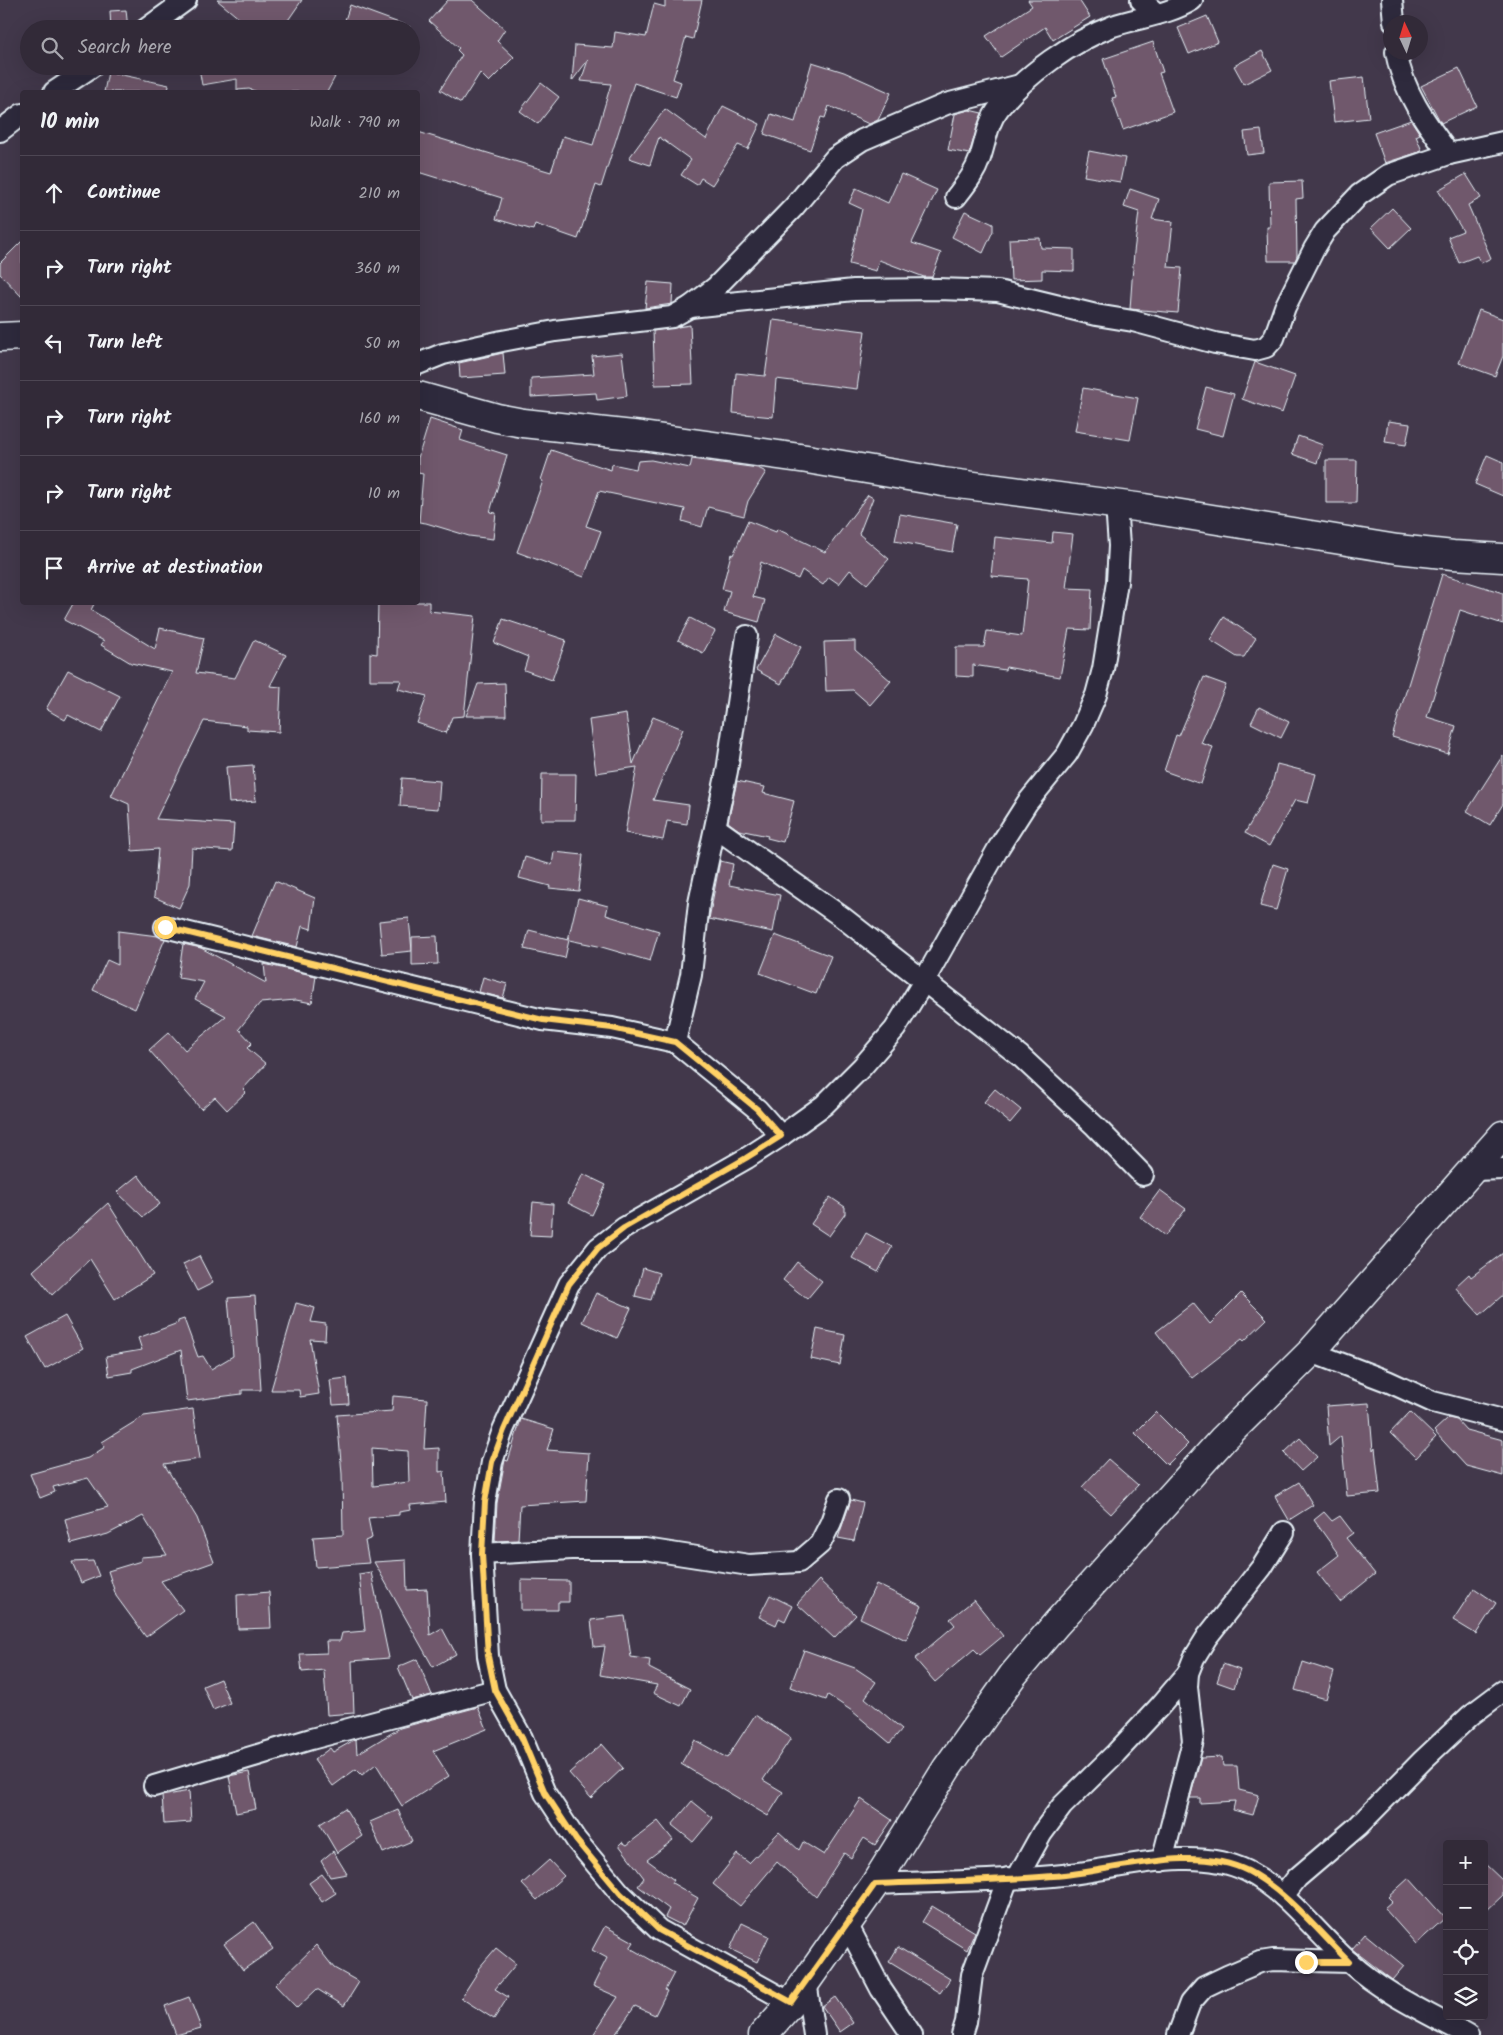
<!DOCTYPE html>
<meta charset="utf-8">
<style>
body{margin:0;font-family:Kalam,sans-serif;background:#3a3240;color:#f1f3f6}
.controls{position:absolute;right:15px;bottom:15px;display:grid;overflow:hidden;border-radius:5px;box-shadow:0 5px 20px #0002}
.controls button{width:45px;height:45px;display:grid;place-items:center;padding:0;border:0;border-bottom:1px solid #4d4653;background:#322a38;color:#f1f3f6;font:25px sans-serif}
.compass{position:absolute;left:1383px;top:15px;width:45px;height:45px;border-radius:50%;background:#322a38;box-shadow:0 5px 20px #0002;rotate:356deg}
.stop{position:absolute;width:15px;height:15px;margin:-11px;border:4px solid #ffd166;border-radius:50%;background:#fff}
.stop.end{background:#ffd166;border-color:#fff;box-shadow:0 1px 5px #0008}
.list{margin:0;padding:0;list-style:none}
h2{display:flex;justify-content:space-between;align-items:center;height:65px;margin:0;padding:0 20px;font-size:21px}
h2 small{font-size:16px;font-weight:400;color:#a8a7ae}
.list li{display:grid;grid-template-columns:32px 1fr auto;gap:15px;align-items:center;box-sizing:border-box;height:75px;padding:0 20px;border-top:1px solid #4d4653}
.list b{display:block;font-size:19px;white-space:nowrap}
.list em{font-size:16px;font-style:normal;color:#a8a7ae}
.icon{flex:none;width:28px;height:28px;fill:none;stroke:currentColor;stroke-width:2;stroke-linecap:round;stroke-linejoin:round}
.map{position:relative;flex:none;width:1503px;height:2035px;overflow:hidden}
.search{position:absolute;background:#322a38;box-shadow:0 5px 20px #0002;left:20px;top:20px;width:400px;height:55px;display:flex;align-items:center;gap:12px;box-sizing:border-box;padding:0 18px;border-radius:28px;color:#a8a7ae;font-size:19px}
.panel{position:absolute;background:#322a38;box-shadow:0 5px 20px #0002;left:20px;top:90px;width:400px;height:515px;border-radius:5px}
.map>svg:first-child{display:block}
.building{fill:#6f596c;stroke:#e8f1f8;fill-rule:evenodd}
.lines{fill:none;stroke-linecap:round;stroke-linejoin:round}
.street-casing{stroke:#e8f1f8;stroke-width:24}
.secondary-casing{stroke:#e8f1f8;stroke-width:31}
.street{stroke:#2f2a3d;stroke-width:20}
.secondary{stroke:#2f2a3d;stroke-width:28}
.route{stroke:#ffd166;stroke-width:6}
</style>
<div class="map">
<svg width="1503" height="2035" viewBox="0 0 1503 2035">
<rect width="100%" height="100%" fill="#42384b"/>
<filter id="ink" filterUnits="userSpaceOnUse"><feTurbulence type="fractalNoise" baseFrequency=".02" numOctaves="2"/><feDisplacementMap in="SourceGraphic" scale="10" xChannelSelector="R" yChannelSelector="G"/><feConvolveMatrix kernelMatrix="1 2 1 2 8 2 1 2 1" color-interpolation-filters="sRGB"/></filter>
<g filter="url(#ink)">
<g class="building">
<polygon points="217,0 302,0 282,29 252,29"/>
<polygon points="448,0 472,0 505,29 497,41 514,57 489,82 480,73 461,103 440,90 462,55 457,50 459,48 429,21"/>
<polygon points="665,0 702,0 693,39 686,37 673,79 681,82 676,97 634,83 601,187 596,185 578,239 535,224 533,230 496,219 502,198 418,172 418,132 551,172 563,136 593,145 611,84 581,81 588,60 572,81 575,45 613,48 615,32 646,37 654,4 665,7"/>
<polygon points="1028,0 1079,0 1090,17 1053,40 1045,27 1001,57 986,36 1032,6"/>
<polygon points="350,5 410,27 409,29 342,29"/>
<polygon points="126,10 128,29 111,29 110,11"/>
<polygon points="1207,16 1218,42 1189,54 1178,28"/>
<polygon points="1153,42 1163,72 1159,73 1173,112 1123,130 1112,98 1116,97 1103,59"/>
<polygon points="1262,51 1272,70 1244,84 1234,66"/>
<polygon points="812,62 844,72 891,93 878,120 869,124 829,106 825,118 821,117 810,150 764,134 771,114 795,122"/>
<polygon points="209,66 314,66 335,77 327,92 258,92 249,89 237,90 237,79 202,85 199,68"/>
<polygon points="1459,68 1477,106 1441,123 1421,86"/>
<polygon points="108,72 169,85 168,92 104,92"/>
<polygon points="1364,77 1369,118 1334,122 1329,81"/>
<polygon points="541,83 559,97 538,124 520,111"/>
<polygon points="723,106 760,124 748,149 738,145 712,185 701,178 697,185 681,175 691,160 659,137 650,165 629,158 665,109 706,139"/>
<polygon points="969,110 982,113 969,154 948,150 955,114"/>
<polygon points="1411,120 1420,134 1416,136 1422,151 1385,163 1374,133"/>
<polygon points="1261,130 1264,153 1247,155 1244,132"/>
<polygon points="1089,151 1125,158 1120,182 1084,176"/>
<polygon points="901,174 937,190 912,243 941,253 932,277 924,277 879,260 876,271 849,264 862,209 849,203 856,188 888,203"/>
<polygon points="1466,174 1481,198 1468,205 1491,258 1481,263 1477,256 1459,263 1448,237 1463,231 1438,190"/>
<polygon points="1302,181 1303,198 1296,199 1297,256 1295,261 1268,261 1267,227 1270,227 1269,182"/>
<polygon points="1130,189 1159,199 1152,219 1173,222 1168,267 1182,268 1178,313 1130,309 1134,252 1139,212 1124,207"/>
<polygon points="1392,208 1411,228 1390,248 1371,228"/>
<polygon points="965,211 993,224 993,231 983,253 952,237"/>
<polygon points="1040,238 1041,248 1074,249 1074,271 1042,270 1042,279 1011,280 1009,239"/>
<polygon points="22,241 22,297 0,274 0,263"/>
<polygon points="648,282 673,284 672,304 645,308"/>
<polygon points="1479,310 1503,319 1503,356 1495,376 1459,363"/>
<polygon points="773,320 865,331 857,389 776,379 773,417 733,413 736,373 765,376"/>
<polygon points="690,325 693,384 655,385 653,331"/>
<polygon points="503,353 505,375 460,378 459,363"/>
<polygon points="622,353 627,396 597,400 596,393 531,397 531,378 594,374 592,356"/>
<polygon points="1255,362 1295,376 1282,413 1242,399"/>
<polygon points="1206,387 1234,394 1223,436 1195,429"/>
<polygon points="1083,388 1138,398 1130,440 1075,431"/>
<polygon points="430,419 463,430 460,440 507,455 490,512 496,513 493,539 469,536 426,523 419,522 423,474 418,473 418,458"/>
<polygon points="1388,421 1410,424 1406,445 1385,442"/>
<polygon points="1298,436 1323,445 1317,463 1292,454"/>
<polygon points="551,450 611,470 612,464 636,469 638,461 651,460 690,468 692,459 758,468 766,472 748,501 744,516 708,507 702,527 682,521 685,509 599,491 586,526 601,531 584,577 517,552 543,481 541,480"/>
<polygon points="1487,455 1503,462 1503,496 1475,484"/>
<polygon points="1326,460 1357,460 1356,503 1326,503"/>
<polygon points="868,495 873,498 859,534 889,559 867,584 850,570 839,584 829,577 823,585 802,570 798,579 761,562 753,597 765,600 759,622 724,612 730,591 722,589 731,554 733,555 748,521 776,532 777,529 825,552"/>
<polygon points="900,514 957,524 952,552 895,541"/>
<polygon points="1053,532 1073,534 1066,588 1092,589 1090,630 1069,629 1060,677 1006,667 1005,670 973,665 973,677 956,676 956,647 984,647 987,631 1022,636 1028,579 991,576 995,537 1052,543"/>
<polygon points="1442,574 1503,593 1503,624 1460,610 1427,717 1456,726 1448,754 1392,737"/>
<polygon points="74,602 95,602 91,610 155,649 160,628 204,638 196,673 235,678 254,640 286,655 270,686 281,687 279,732 247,730 247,726 204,721 156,819 234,824 232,851 192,848 190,884 179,908 154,897 158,849 132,851 129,804 111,796 172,672 131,663 101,645 104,641 64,620"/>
<polygon points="378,602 429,602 429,611 475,616 464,716 452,717 446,733 417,723 427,696 398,689 401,680 370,680 370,653 377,654"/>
<polygon points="1224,617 1256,638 1244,657 1237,657 1210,640"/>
<polygon points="690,618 715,631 703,653 678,640"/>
<polygon points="503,619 566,640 552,680 524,670 528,657 494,643"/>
<polygon points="776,634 801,647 781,684 756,670"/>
<polygon points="855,641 855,650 891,681 870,705 853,690 826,691 824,642"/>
<polygon points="68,670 120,696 101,732 68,715 65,720 46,709"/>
<polygon points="1204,677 1226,685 1201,743 1213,747 1201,784 1164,771 1176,735 1179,736"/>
<polygon points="505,683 506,716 466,716 478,684"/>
<polygon points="1259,707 1289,722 1281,738 1251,723"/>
<polygon points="626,714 633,764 653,717 683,729 653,800 689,805 687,824 667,821 663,840 625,833 637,767 596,773 589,720"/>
<polygon points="1503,755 1503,804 1490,825 1467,811"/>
<polygon points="1277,764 1316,774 1308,803 1295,800 1269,846 1245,833 1272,785"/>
<polygon points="253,765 256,801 229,803 226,767"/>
<polygon points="542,774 576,774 575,820 541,820"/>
<polygon points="402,778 440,781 438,809 400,806"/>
<polygon points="737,781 765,787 763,793 794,801 783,842 767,838 768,836 739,830 728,822"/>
<polygon points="554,852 583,855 579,891 549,888 550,886 519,878 525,857 552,865"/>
<polygon points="720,861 733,864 729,885 780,895 773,932 709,919"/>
<polygon points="1273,864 1288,869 1276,910 1260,906"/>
<polygon points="275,881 315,898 311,929 302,926 297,947 252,936"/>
<polygon points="578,898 608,906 606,915 659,931 650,961 598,946 569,940 565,958 524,949 529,930 568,940"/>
<polygon points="409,918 412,951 382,954 379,921"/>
<polygon points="118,931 158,936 165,939 135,1009 93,990 107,960 118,965"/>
<polygon points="775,935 831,956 816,994 760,973"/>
<polygon points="437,936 438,964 412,965 412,937"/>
<polygon points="183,944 201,948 266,983 264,964 316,976 312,1003 296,1000 260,1003 239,1029 252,1043 247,1048 266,1064 243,1089 246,1092 227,1110 215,1097 201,1109 149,1050 169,1032 185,1050 226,1016 195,999 204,982 178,978"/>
<polygon points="483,977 507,984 503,998 479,992"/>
<polygon points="995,1089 1021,1110 1010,1123 984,1102"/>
<polygon points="583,1174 606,1185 592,1215 568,1203"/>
<polygon points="138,1175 160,1204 143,1217 117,1192"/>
<polygon points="1160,1190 1186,1209 1165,1236 1140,1217"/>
<polygon points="830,1197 845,1207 845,1214 829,1236 811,1224"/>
<polygon points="533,1202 553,1204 551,1236 530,1235"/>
<polygon points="108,1203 153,1275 115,1299 90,1259 52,1295 33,1271"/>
<polygon points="866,1233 892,1247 878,1272 852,1258"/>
<polygon points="1503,1253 1503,1295 1480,1315 1455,1287 1469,1274 1471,1277"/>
<polygon points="199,1256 213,1283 197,1291 183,1264"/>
<polygon points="797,1262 822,1281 807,1299 783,1280"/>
<polygon points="643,1268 659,1273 651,1300 635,1296"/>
<polygon points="596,1293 631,1308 617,1338 582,1322"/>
<polygon points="1241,1293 1267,1319 1244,1341 1242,1339 1192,1378 1156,1332 1193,1303 1210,1324"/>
<polygon points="255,1296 261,1390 242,1390 242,1394 187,1401 181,1350 132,1369 132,1372 109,1376 106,1356 142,1350 138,1338 178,1323 178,1321 184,1319 198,1357 203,1356 211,1369 233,1356 228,1298"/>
<polygon points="296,1303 315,1308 311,1322 326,1324 325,1340 310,1339 319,1394 300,1397 299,1390 271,1390"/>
<polygon points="65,1316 83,1348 45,1369 27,1337"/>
<polygon points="817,1329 845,1335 840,1365 811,1359"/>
<polygon points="347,1378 349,1404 333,1405 330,1380"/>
<path d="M393,1396L427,1399L424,1449L439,1448V1472L444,1471L446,1502L410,1505L411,1510L399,1512V1515L368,1518L372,1538L365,1541L369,1563L316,1567L313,1537L343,1535L342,1474L337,1415L392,1411ZM372,1448L408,1451L409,1482L373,1486Z"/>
<polygon points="1369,1403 1373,1451 1375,1448 1380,1493 1347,1496 1341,1436 1329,1446 1326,1406"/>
<polygon points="193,1409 200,1459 164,1464 197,1518 214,1562 161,1581 183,1610 146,1637 116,1596 108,1571 141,1561 141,1557 167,1555 143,1516 108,1534 71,1544 65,1519 108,1507 88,1478 53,1487 55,1492 40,1498 30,1474 88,1458 105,1447 102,1442 144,1416"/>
<polygon points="1156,1412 1188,1444 1167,1465 1135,1433"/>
<polygon points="1410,1412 1436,1437 1416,1458 1390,1433"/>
<polygon points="1448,1418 1457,1420 1466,1430 1503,1440 1503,1476 1466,1466 1434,1431"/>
<polygon points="521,1419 554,1429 547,1450 589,1453 586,1501 520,1505 518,1540 495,1541 497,1503 504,1465 505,1460 508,1461"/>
<polygon points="1300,1438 1317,1457 1301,1471 1284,1453"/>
<polygon points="1108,1459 1138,1485 1111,1514 1082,1487"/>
<polygon points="1299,1482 1313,1505 1289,1520 1275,1496"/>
<polygon points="851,1500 863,1503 854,1541 838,1538"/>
<polygon points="1324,1512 1332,1521 1340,1516 1353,1533 1346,1538 1375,1574 1340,1602 1317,1572 1339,1555 1314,1520"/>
<polygon points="406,1560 407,1590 427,1589 430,1635 442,1628 456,1654 433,1667 374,1562"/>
<polygon points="93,1561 99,1576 81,1583 72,1562"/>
<polygon points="371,1572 389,1658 352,1661 354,1713 327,1715 324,1670 302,1672 300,1654 327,1653 326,1641 340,1641 342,1633 365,1631 359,1574"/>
<polygon points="521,1580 569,1581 569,1602 558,1602 558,1610 521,1610"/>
<polygon points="819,1580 856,1615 834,1638 797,1604"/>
<polygon points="876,1584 922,1606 906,1640 860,1618"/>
<polygon points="1474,1588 1496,1603 1476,1634 1453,1620"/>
<polygon points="269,1592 271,1628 238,1629 237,1595"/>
<polygon points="770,1595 792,1606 785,1621 779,1618 776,1625 759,1617"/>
<polygon points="974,1600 1003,1636 980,1655 974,1649 935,1682 915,1659 955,1625 950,1619"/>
<polygon points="625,1616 631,1657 650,1660 649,1668 690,1689 681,1706 653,1693 657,1685 600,1675 605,1646 594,1647 591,1620"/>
<polygon points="804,1650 855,1668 876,1682 865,1698 902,1729 890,1743 852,1711 828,1695 826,1700 790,1687"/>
<polygon points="417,1659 432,1695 412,1700 398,1667"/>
<polygon points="1303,1662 1334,1672 1326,1699 1295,1690"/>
<polygon points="1223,1664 1240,1670 1234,1688 1217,1682"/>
<polygon points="220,1679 230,1703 213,1710 203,1686"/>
<polygon points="478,1707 487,1729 433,1751 449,1776 402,1806 376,1764 362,1775 356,1769 333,1786 314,1760 330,1748 333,1752 356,1739 357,1754 400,1728"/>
<polygon points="755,1715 791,1738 763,1780 783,1792 768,1816 681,1764 695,1740 727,1758"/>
<polygon points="602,1744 623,1768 591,1798 569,1773"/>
<polygon points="1222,1757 1223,1766 1237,1766 1239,1790 1259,1795 1253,1815 1233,1810 1235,1801 1200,1803 1200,1798 1190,1798 1201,1758"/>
<polygon points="249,1772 256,1809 236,1813 229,1776"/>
<polygon points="189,1791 191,1822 164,1824 162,1796"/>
<polygon points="861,1799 892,1820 875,1845 864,1838 851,1858 844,1853 816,1897 777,1862 740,1906 713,1884 737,1854 749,1863 779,1832 799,1850 803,1842 824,1855"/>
<polygon points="692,1801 713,1818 693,1842 672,1825"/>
<polygon points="345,1808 362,1836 337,1853 320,1824"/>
<polygon points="398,1810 412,1841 383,1853 370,1822"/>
<polygon points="658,1821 673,1840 647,1860 674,1880 672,1883 698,1898 683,1926 665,1917 669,1909 638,1886 644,1878 619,1845 622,1842 627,1845"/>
<polygon points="333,1851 347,1874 330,1877 321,1861"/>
<polygon points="549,1860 564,1876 537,1900 522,1884"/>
<polygon points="1484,1863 1503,1881 1503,1895 1484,1913"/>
<polygon points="322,1874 336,1893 322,1902 309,1883"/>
<polygon points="1409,1878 1445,1918 1416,1944 1384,1908 1392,1901 1388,1897"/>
<polygon points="932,1906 975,1932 967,1950 922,1922"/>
<polygon points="254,1922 273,1949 243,1970 224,1944"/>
<polygon points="742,1923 769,1936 757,1962 730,1949"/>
<polygon points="605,1926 634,1942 630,1948 674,1973 665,1990 667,1991 655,2015 635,2006 615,2035 593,2035 618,1997 593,1986 607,1958 592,1950"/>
<polygon points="1365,1934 1404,1966 1392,1980 1352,1949"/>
<polygon points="316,1945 334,1968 359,1982 344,2006 317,1989 297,2008 275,1985"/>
<polygon points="898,1947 950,1979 940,1993 889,1962"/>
<polygon points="496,1948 516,1964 495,1989 508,1997 494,2019 461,1998 479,1970 478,1969"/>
<polygon points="189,1997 201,2028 176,2035 165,2006"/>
<polygon points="835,1997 853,2023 840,2032 822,2006"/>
</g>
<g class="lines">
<defs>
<g id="street">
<polyline points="1141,0 1157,14"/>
<polyline points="1392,0 1394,22"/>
<polyline points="146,29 186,0"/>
<path d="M1396,52C1403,92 1426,123 1449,154"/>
<polyline points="54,92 93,66"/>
<polyline points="0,131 22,114"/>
<path d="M956,197C966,184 975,173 980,158C986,141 987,123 999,108C1025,75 1073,41 1113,26C1139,17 1168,15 1192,0"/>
<polyline points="690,307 854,290 938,289 998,291 1096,315 1133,321 1215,343 1255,350 1266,347 1274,338 1285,307 1314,249 1325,231 1359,195 1388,175 1449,154 1503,142"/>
<polyline points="418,364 443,354 502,341 555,331 672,317 690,307 716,287 793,208 835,158 862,140 946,104 1020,85"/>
<polyline points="716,828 842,917 1020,1056 1095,1126 1143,1175"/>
<polyline points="165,927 543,1020 612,1028 675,1042 757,1109 781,1136"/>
<polyline points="675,1042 691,975 699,903 727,771 747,636"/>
<polyline points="1473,1170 1503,1169"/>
<polyline points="1311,1352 1387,1381 1433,1402 1503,1420"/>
<polyline points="482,1554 571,1549 645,1549 749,1565 799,1562 820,1544 831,1522 839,1499"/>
<polyline points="154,1786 311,1739 495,1690"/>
<polyline points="1162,1861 1193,1741 1187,1687 1188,1673 1194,1658 1207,1637 1262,1567 1284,1532"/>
<polyline points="1017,1878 1042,1833 1062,1806 1116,1753 1160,1706 1188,1673"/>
<path d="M875,1884C934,1882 994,1881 1053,1876C1113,1872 1191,1843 1247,1871C1288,1892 1315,1932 1349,1962C1383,1993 1427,2013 1468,2035"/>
<polyline points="1283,1896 1297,1878 1358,1826 1423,1760 1471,1715 1503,1691"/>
<polyline points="847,1924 881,1989 912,2035"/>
<polyline points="806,1981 814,2035"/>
<polyline points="791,2003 659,1930 620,1893 576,1840 545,1793 522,1738 495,1690 488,1656 482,1554 485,1502 492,1462 503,1430 569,1284 598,1248 624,1228 747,1158 781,1136 824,1105 862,1067 895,1029 924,981 999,847 1027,803 1067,754 1083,725 1096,695 1103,669 1117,582 1119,546 1116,504"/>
<polyline points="962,2035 966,2022 972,1975 1008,1878"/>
<polyline points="1178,2035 1190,2003 1204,1987 1227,1976 1260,1962 1273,1960 1349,1962"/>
</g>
<g id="secondary">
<polyline points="0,337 22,336"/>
<polyline points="418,396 497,418 523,423 642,436 807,459 943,482 1144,508 1397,549 1453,555 1503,558"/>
<polyline points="763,2035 791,2003 875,1884 947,1768 1013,1675 1056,1624 1223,1439 1311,1352 1503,1135"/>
</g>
</defs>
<use href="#street" class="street-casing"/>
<use href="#secondary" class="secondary-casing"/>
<use href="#street" class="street"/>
<use href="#secondary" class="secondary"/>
</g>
</g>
<g class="lines" filter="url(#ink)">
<path class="route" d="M165,927L543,1020L612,1028L675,1042L757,1109L781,1136L746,1158L624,1228L598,1248L569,1284L504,1430L492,1462L485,1502L482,1554L488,1656L495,1690L522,1738L545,1793L576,1840L620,1893L659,1930L791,2002L875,1884C934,1882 994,1881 1053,1876C1113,1872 1192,1843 1248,1871C1286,1891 1319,1932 1349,1962H1306"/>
</g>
</svg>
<div class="controls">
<button>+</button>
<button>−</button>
<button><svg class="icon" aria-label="locate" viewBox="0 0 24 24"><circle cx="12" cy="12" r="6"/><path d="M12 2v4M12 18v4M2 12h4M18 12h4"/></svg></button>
<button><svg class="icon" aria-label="layers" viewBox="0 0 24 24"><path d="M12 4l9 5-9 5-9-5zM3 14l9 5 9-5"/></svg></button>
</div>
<svg class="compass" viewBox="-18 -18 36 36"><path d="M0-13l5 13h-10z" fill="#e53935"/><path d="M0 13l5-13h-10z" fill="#a8a7ae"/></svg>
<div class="stop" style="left:165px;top:927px"></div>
<div class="stop end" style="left:1306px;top:1962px"></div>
<div class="search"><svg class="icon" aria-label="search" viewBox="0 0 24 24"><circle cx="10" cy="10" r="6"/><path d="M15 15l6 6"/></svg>Search here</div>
<section class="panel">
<h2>10 min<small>Walk · 790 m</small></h2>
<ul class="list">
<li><svg class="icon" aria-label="ahead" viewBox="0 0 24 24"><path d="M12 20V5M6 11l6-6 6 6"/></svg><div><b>Continue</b></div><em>210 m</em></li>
<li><svg class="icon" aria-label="right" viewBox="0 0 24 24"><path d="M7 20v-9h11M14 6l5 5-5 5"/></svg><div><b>Turn right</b></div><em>360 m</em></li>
<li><svg class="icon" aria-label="left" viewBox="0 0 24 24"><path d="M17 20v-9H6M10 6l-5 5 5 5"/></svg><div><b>Turn left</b></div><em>50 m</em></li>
<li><svg class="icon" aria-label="right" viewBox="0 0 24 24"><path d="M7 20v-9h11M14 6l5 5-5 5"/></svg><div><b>Turn right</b></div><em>160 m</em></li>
<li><svg class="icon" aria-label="right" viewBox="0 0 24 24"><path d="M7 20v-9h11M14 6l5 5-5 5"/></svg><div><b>Turn right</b></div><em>10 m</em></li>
<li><svg class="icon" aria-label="arrive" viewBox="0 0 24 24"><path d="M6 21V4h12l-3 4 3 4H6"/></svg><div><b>Arrive at destination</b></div></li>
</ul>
</section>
</div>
